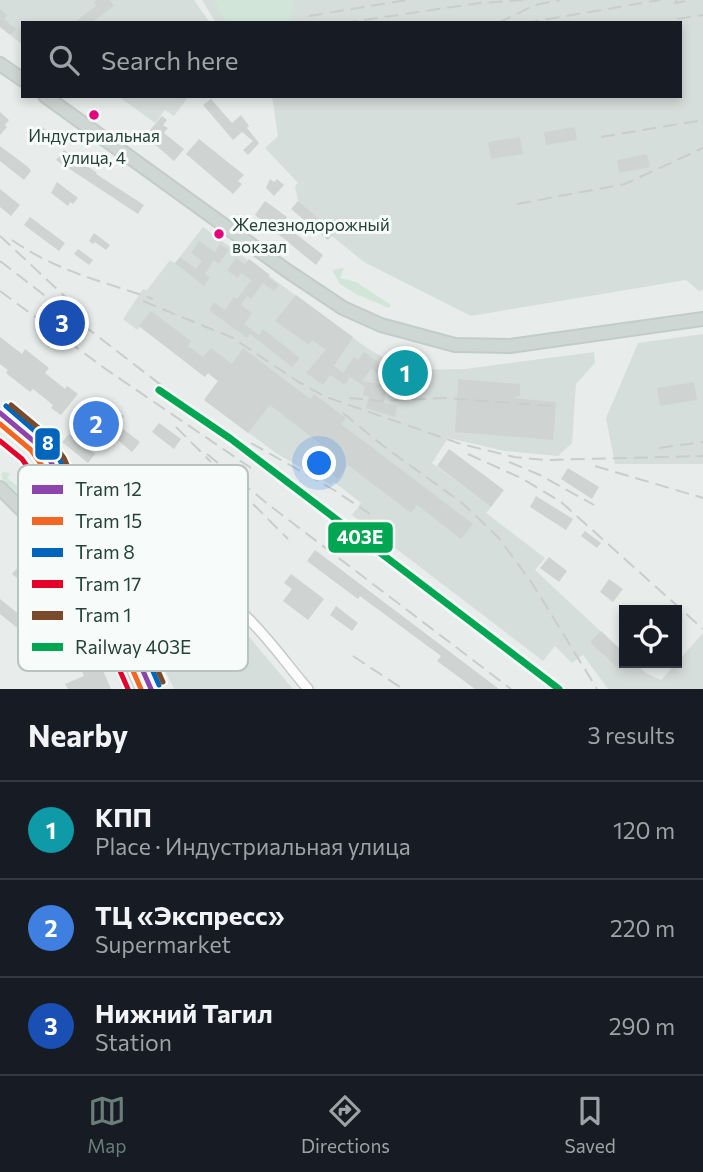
<!DOCTYPE html>
<meta charset="utf-8">
<style>
body{margin:0;font-family:Commissioner,sans-serif;background:#242831;color:#f1f3f6}
.controls{position:absolute;right:21px;bottom:21px;display:grid;overflow:hidden;border-radius:0px;box-shadow:0 4px 10px #0003}
.controls button{width:63px;height:63px;display:grid;place-items:center;padding:0;border:0;border-bottom:2px solid #363941;background:#171b24;color:#f1f3f6;font:35px sans-serif}
.you{position:absolute;left:320px;top:464px;width:24px;height:24px;margin:-18px;border:5px solid #fff;border-radius:50%;background:#1a73e8;box-shadow:0 0 0 10px #1a73e833}
.badge{display:grid;place-items:center;width:46px;height:46px;border-radius:50%;background:#697e78;color:#fff;font-size:23px;font-weight:700}
.pin{position:absolute;translate:-50% -50%;border:4px solid #fff;box-shadow:0 2px 7px #0006}
.list{margin:0;padding:0;list-style:none}
h2{display:flex;justify-content:space-between;align-items:center;height:91px;margin:0;padding:0 28px;font-size:30px}
h2 small{font-size:23px;font-weight:400;color:#9ea1a6}
.list li{display:grid;grid-template-columns:46px 1fr auto;gap:21px;align-items:center;box-sizing:border-box;height:98px;padding:0 28px;border-top:2px solid #363941}
.list b{display:block;font-size:26px;white-space:nowrap}
.list p{margin:0;font-size:23px;white-space:nowrap;color:#9ea1a6}
.list em{font-size:23px;font-style:normal;color:#9ea1a6}
.icon{flex:none;width:38px;height:38px;fill:none;stroke:currentColor;stroke-width:2;stroke-linecap:round;stroke-linejoin:round}
.map{position:relative;flex:none;width:703px;height:689px;overflow:hidden}
.search{position:absolute;background:#171b24;box-shadow:0 4px 10px #0003;left:21px;right:21px;top:21px;height:77px;display:flex;align-items:center;gap:18px;box-sizing:border-box;padding:0 24px;border-radius:0px;color:#9ea1a6;font-size:26px}
.sheet{height:385px;background:#171b24}
nav{display:flex;justify-content:space-around;align-items:center;box-sizing:border-box;height:98px;border-top:2px solid #363941;background:#171b24;font-size:19px;color:#9ea1a6}
nav a{display:grid;justify-items:center;gap:4px}
nav .on{color:#697e78}
.map>svg:first-child{display:block}
.built{fill:#d6dedb}
.green{fill:#d1e6d8}
.building{fill:#cfd4d2}
.lines{fill:none;stroke-linecap:round;stroke-linejoin:round}
.minor-casing{stroke:#c5cac8;stroke-width:12}
.major-casing{stroke:#c3ccc9;stroke-width:16}
.minor{stroke:#fcfcfc;stroke-width:9}
.major{stroke:#cfd7d5;stroke-width:12}
.rail{stroke:#c9cdcc;stroke-width:2;stroke-dasharray:14 7;stroke-linecap:butt}
.rail-1-casing{stroke:#f7fbf9;stroke-width:12}
.rail-1{stroke:#00a651;stroke-width:7}
.tram-1-casing{stroke:#f7fbf9;stroke-width:10}
.tram-2-casing{stroke:#f7fbf9;stroke-width:10}
.tram-3-casing{stroke:#f7fbf9;stroke-width:10}
.tram-4-casing{stroke:#f7fbf9;stroke-width:10}
.tram-5-casing{stroke:#f7fbf9;stroke-width:10}
.tram-1{stroke:#8e44ad;stroke-width:5}
.tram-2{stroke:#f26522;stroke-width:5}
.tram-3{stroke:#0065bd;stroke-width:5}
.tram-4{stroke:#e4002b;stroke-width:5}
.tram-5{stroke:#7a4b2a;stroke-width:5}
.bus-dot{fill:#e5007d;stroke:#f7fbf9;stroke-width:2.5}
.labels{text-anchor:middle;dominant-baseline:central;stroke-width:6;stroke-linejoin:round;paint-order:stroke}
.bus-label{font-size:17px;fill:#24423a;stroke:#f7fbf9}
.key{fill:#f7fbf9;stroke:#b8c4c0;stroke-width:2}
.key-label{font-size:19px;fill:#24423a}
.line-badge{stroke:#f7fbf9;stroke-width:2.5}
.badge-label{font-size:19px;text-anchor:middle;font-weight:bold;fill:#fff}
</style>
<div class="map">
<svg width="703" height="689" viewBox="0 0 703 689">
<rect width="100%" height="100%" fill="#e8edeb"/>
<g class="built">
<polygon points="0,0 194,0 210,23 23,23 23,45 0,27"/>
<polygon points="202,0 703,0 703,290 699,291 686,280 471,316 364,262 332,236 335,232 298,201 295,186 298,183 265,148 278,136 272,96 680,96 680,23 216,23"/>
<polygon points="118,96 189,96 174,116 165,110 155,123"/>
<polygon points="203,227 367,348 404,370 465,369 594,352 595,363 576,384 572,443 558,456 505,451 448,438 432,463 491,507 486,513 545,558 535,570 624,653 624,663 635,663 646,673 661,680 703,633 703,689 608,689 583,655 572,663 555,646 543,661 352,515 361,503 334,482 331,485 276,453 204,400 218,381 208,373 205,377 140,327 137,330 123,319 143,289 147,290 170,260 175,263"/>
<polygon points="703,334 703,464 615,464 606,418 638,343"/>
<polygon points="230,626 234,631 240,626 293,689 174,689 158,656 191,642 194,646 209,636 211,639"/>
</g>
<g class="green">
<polygon points="214,0 293,0 289,23 227,23"/>
<polygon points="344,268 340,278 356,282 391,305 389,308 356,294 340,284 332,270"/>
<polygon points="3,472 10,473 7,478 39,503 35,508 3,480 1,474"/>
</g>
<g class="building">
<polygon points="97,0 110,0 114,6 91,23 73,23 96,6 94,2"/>
<polygon points="0,9 7,15 4,19 16,29 10,35 0,27"/>
<polygon points="211,99 232,123 241,115 249,126 247,128 259,143 248,155 243,150 253,141 242,132 233,140 203,105"/>
<polygon points="0,112 9,120 5,125 7,127 0,135"/>
<polygon points="162,116 167,120 163,125 168,128 164,133 184,149 174,161 145,136"/>
<polygon points="41,126 52,135 42,146 32,137"/>
<polygon points="575,127 577,140 546,145 544,132"/>
<polygon points="520,137 523,154 491,159 488,142"/>
<polygon points="199,139 244,175 238,181 242,184 233,194 186,154"/>
<polygon points="0,146 28,167 31,171 24,180 0,161"/>
<polygon points="64,150 97,173 96,174 144,205 138,214 56,160"/>
<polygon points="647,154 650,167 619,173 617,160"/>
<polygon points="270,179 274,182 277,179 284,185 274,196 266,188"/>
<polygon points="57,182 78,198 73,204 70,202 68,206 51,193"/>
<polygon points="0,189 20,205 11,216 0,207"/>
<polygon points="265,201 287,217 283,224 323,255 316,265 255,215"/>
<polygon points="298,201 335,232 328,240 291,209"/>
<polygon points="30,217 65,243 59,251 24,225"/>
<polygon points="94,233 110,245 106,250 95,242 93,244 89,241"/>
<polygon points="199,241 215,252 220,244 229,250 219,264 214,260 205,274 210,277 204,286 175,263 180,257 196,269 202,261 191,253"/>
<polygon points="78,249 93,260 89,265 74,254"/>
<polygon points="236,258 245,264 249,259 270,275 268,277 279,285 274,291 263,283 251,299 247,296 241,305 252,313 244,324 259,335 263,329 300,358 292,367 250,334 247,338 209,310 214,302 225,310 234,297 237,299 251,280 241,273 238,278 227,270"/>
<polygon points="296,295 353,337 334,366 343,373 354,357 358,360 364,352 388,369 383,377 371,369 362,381 387,385 389,393 386,393 384,403 397,406 395,417 366,408 369,396 363,395 365,387 350,377 345,385 330,375 323,385 306,373 326,350 312,340 309,345 275,321"/>
<polygon points="151,311 191,341 188,346 203,357 211,348 232,364 243,348 310,399 314,394 346,418 341,424 473,524 461,539 417,505 411,513 348,465 338,479 327,471 337,457 270,405 248,433 204,400 218,381 208,373 205,377 139,326"/>
<polygon points="0,337 22,354 25,349 49,368 45,373 65,389 67,386 78,394 61,415 51,408 53,405 33,389 30,392 6,373 8,370 0,364"/>
<polygon points="392,364 408,371 408,376 400,377 389,371"/>
<polygon points="458,379 520,384 520,396 513,398 556,402 553,440 455,432"/>
<polygon points="694,382 697,400 660,406 657,388"/>
<polygon points="114,409 124,416 118,425 140,442 132,452 108,432 100,442 82,427 81,423 92,410 105,420"/>
<polygon points="159,423 181,439 174,449 152,432"/>
<polygon points="69,434 95,454 88,463 62,442"/>
<polygon points="449,449 504,490 491,507 437,466"/>
<polygon points="568,468 599,487 592,499 561,479"/>
<polygon points="536,496 573,519 566,530 530,507"/>
<polygon points="585,531 601,543 597,548 581,536"/>
<polygon points="315,550 499,689 475,689 437,661 441,656 360,596 358,599 307,561"/>
<polygon points="549,557 567,571 559,582 540,568"/>
<polygon points="24,560 58,587 47,602 12,574"/>
<polygon points="291,574 324,599 308,620 283,601 292,589 284,583"/>
<polygon points="609,579 623,589 613,602 600,592"/>
<polygon points="0,599 68,654 61,663 0,614"/>
<polygon points="336,606 358,623 352,631 330,615"/>
<polygon points="601,631 624,653 624,666 620,670 590,642"/>
<polygon points="88,636 111,689 68,689 65,684 84,676 74,653"/>
</g>
<g class="lines">
<defs>
<path id="minor" d="M102,623C124,613 159,591 182,587C231,578 279,657 308,689"/>
<g id="major">
<polyline points="0,64 23,80"/>
<polyline points="45,96 286,270 343,308 381,325 455,345 510,346 703,319"/>
<polyline points="0,488 58,546 89,592 131,689"/>
</g>
</defs>
<use href="#minor" class="minor-casing"/>
<use href="#major" class="major-casing"/>
<use href="#minor" class="minor"/>
<use href="#major" class="major"/>
<g class="rail">
<polyline points="677,0 675,3 691,0"/>
<polyline points="309,16 407,0"/>
<polyline points="677,19 703,15"/>
<polyline points="343,23 480,3 525,0"/>
<polyline points="498,23 535,5 560,0"/>
<polyline points="525,23 660,0"/>
<polyline points="601,137 703,120"/>
<polyline points="517,204 625,184 703,148"/>
<polyline points="0,236 87,317"/>
<path d="M12,240C60,273 100,280 153,299"/>
<polyline points="0,261 231,439"/>
<polyline points="0,291 107,370 251,468"/>
<polyline points="143,301 233,338 297,381 326,397 461,444 514,457 546,460 703,456"/>
<polyline points="349,398 381,401 446,398 551,406"/>
<polyline points="343,413 382,445 462,503 498,537 532,583 597,689"/>
<polyline points="176,427 211,462"/>
<polyline points="251,443 334,490 370,514"/>
<polyline points="659,448 703,442"/>
<polyline points="207,454 269,505 511,689"/>
<polyline points="468,454 523,479 561,502 703,629"/>
<polyline points="509,462 540,475 594,505"/>
<polyline points="595,466 703,498"/>
<polyline points="253,504 288,539"/>
<polyline points="353,656 403,689"/>
</g>
<defs>
<polyline id="rail-1" points="159,390 231,439 559,689"/>
</defs>
<use href="#rail-1" class="rail-1-casing"/>
<use href="#rail-1" class="rail-1"/>
<defs>
<polyline id="tram-1" points="0,413 37,444 51,462 151,689"/>
<polyline id="tram-2" points="0,424 31,450 43,467 141,689"/>
<polyline id="tram-3" points="6,406 43,438 59,458 159,685"/>
<polyline id="tram-4" points="0,441 22,459 34,476 128,689"/>
<polyline id="tram-5" points="11,405 47,435 64,458 163,682"/>
</defs>
<use href="#tram-1" class="tram-1-casing"/>
<use href="#tram-2" class="tram-2-casing"/>
<use href="#tram-3" class="tram-3-casing"/>
<use href="#tram-4" class="tram-4-casing"/>
<use href="#tram-5" class="tram-5-casing"/>
<use href="#tram-1" class="tram-1"/>
<use href="#tram-2" class="tram-2"/>
<use href="#tram-3" class="tram-3"/>
<use href="#tram-4" class="tram-4"/>
<use href="#tram-5" class="tram-5"/>
</g>
<g class="bus-dot">
<circle cx="94" cy="115" r="6"/>
<circle cx="219" cy="234" r="6"/>
</g>
<g class="labels">
<g class="bus-label">
<text x="94" y="135">Индустриальная<tspan x="94" dy="22">улица, 4</tspan></text>
<text x="232" y="224" text-anchor="start">Железнодорожный<tspan x="232" dy="22">вокзал</tspan></text>
</g>
</g>
<rect x="18" y="465" width="230" height="206" rx="10" class="key"/>
<rect x="32" y="485" width="31" height="9" fill="#8e44ad"/>
<rect x="32" y="517" width="31" height="8" fill="#f26522"/>
<rect x="32" y="548" width="31" height="9" fill="#0065bd"/>
<rect x="32" y="580" width="31" height="8" fill="#e4002b"/>
<rect x="32" y="611" width="31" height="9" fill="#7a4b2a"/>
<rect x="32" y="643" width="31" height="8" fill="#00a651"/>
<g class="key-label">
<text x="75" y="496">Tram 12</text>
<text x="75" y="528">Tram 15</text>
<text x="75" y="559">Tram 8</text>
<text x="75" y="591">Tram 17</text>
<text x="75" y="622">Tram 1</text>
<text x="75" y="654">Railway 403Е</text>
</g>
<g class="line-badge">
<rect x="34" y="427" width="27" height="34" rx="7" fill="#0065bd"/>
<rect x="327" y="521" width="67" height="33" rx="7" fill="#00a651"/>
</g>
<g class="badge-label">
<text x="48" y="450">8</text>
<text x="360" y="544">403Е</text>
</g>
</svg>
<div class="controls">
<button><svg class="icon" aria-label="locate" viewBox="0 0 24 24"><circle cx="12" cy="12" r="6"/><path d="M12 2v4M12 18v4M2 12h4M18 12h4"/></svg></button>
</div>
<div class="you"></div>
<div class="pin badge" style="left:405px;top:373px;background:#0f9aa8">1</div>
<div class="pin badge" style="left:96px;top:424px;background:#3f7fe0">2</div>
<div class="pin badge" style="left:62px;top:323px;background:#1a4fb4">3</div>
<div class="search"><svg class="icon" aria-label="search" viewBox="0 0 24 24"><circle cx="10" cy="10" r="6"/><path d="M15 15l6 6"/></svg>Search here</div>
</div>
<section class="sheet">
<h2>Nearby<small>3 results</small></h2>
<ul class="list">
<li><span class="badge" style="background:#0f9aa8">1</span><div><b>КПП</b><p>Place · Индустриальная улица</p></div><em>120 m</em></li>
<li><span class="badge" style="background:#3f7fe0">2</span><div><b>ТЦ «Экспресс»</b><p>Supermarket</p></div><em>220 m</em></li>
<li><span class="badge" style="background:#1a4fb4">3</span><div><b>Нижний Тагил</b><p>Station</p></div><em>290 m</em></li>
</ul>
</section>
<nav>
<a class="on"><svg class="icon" aria-label="map" viewBox="0 0 24 24"><path d="M3 6l6-2 6 2 6-2v14l-6 2-6-2-6 2zM9 4v14M15 6v14"/></svg>Map</a>
<a><svg class="icon" aria-label="directions" viewBox="0 0 24 24"><path d="M12 3l9 9-9 9-9-9zM9 14v-3h6M13 9l2 2-2 2"/></svg>Directions</a>
<a><svg class="icon" aria-label="saved" viewBox="0 0 24 24"><path d="M7 4h10v16l-5-4-5 4z"/></svg>Saved</a>
</nav>
